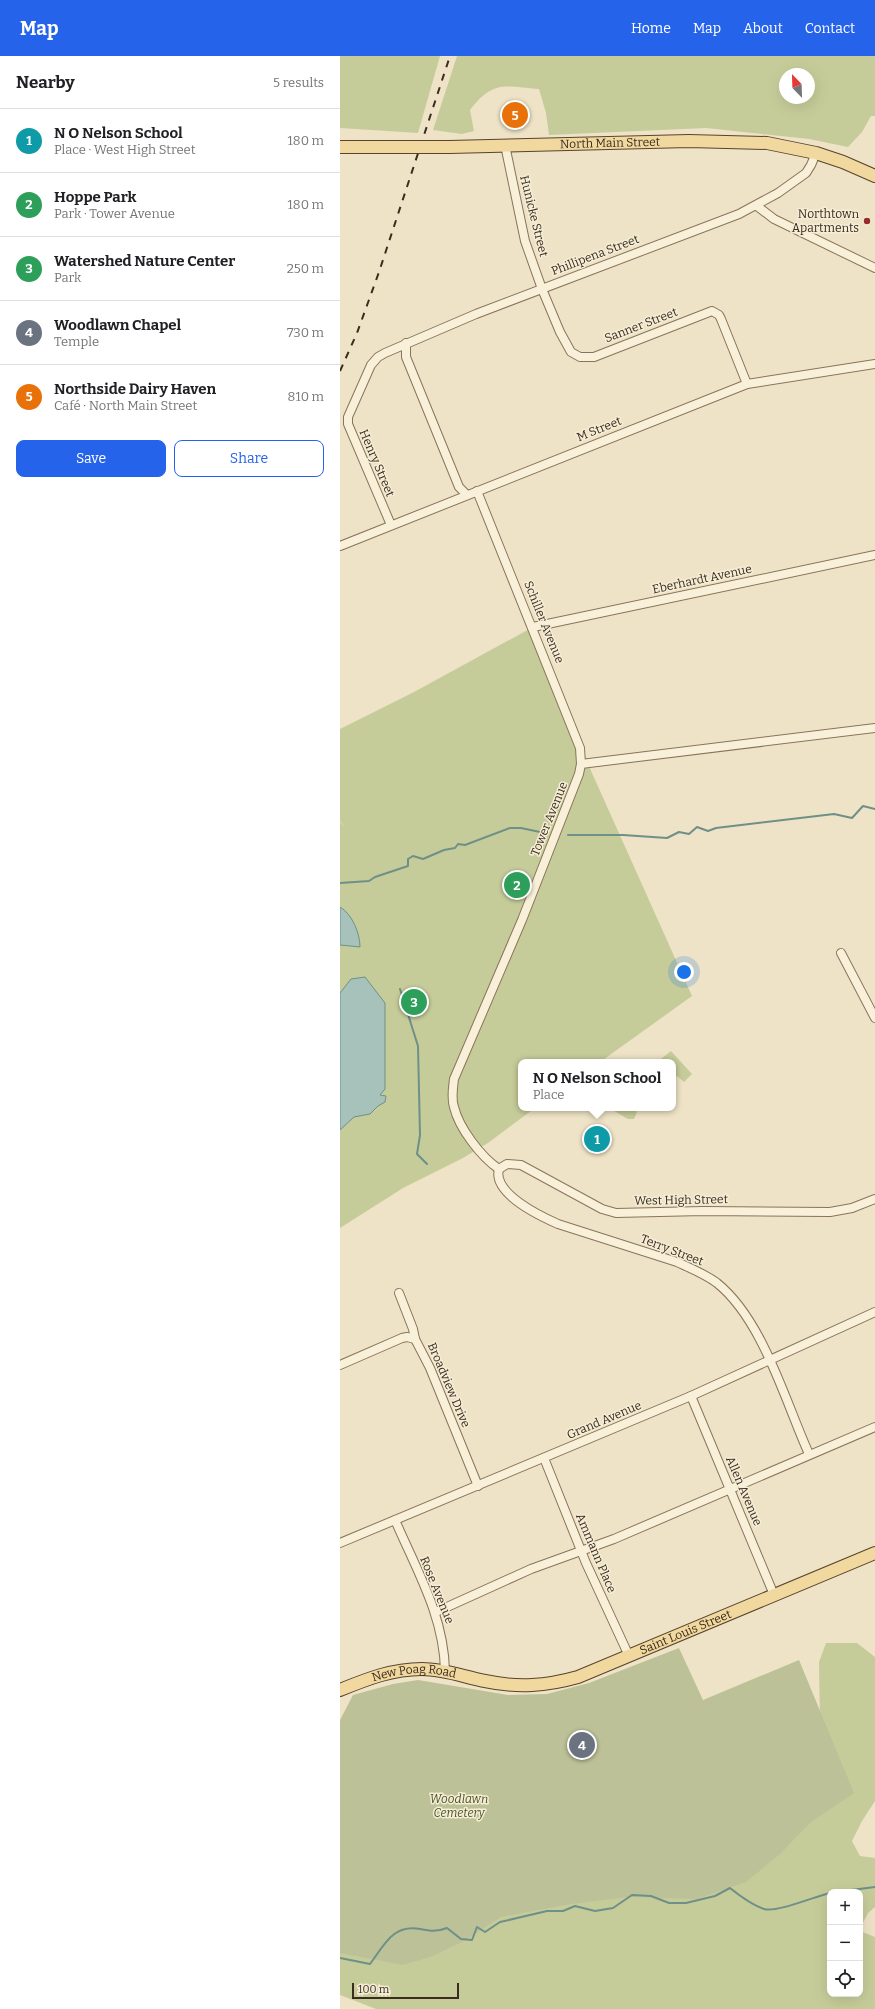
<!DOCTYPE html>
<meta charset="utf-8">
<style>
body{margin:0;font-family:Bitter,serif;background:#f6f6f6;color:#202124}
.controls{position:absolute;right:12px;bottom:12px;display:grid;overflow:hidden;border-radius:8px;box-shadow:0 4px 16px #0002}
.controls button{width:36px;height:36px;display:grid;place-items:center;padding:0;border:0;border-bottom:1px solid #e0e0e0;background:#fff;color:#202124;font:20px sans-serif}
.compass{position:absolute;left:439px;top:12px;width:36px;height:36px;border-radius:50%;background:#fff;box-shadow:0 4px 16px #0002;rotate:337deg}
.scale{position:absolute;left:12px;bottom:10px;width:107px;box-sizing:border-box;padding-left:4px;border:2px solid #3a2c1f;border-top:0;font-size:11px;line-height:14px;white-space:nowrap;color:#3a2c1f;-webkit-text-stroke:3px #f5edd5;paint-order:stroke}
.you{position:absolute;left:344px;top:916px;width:14px;height:14px;margin:-10px;border:3px solid #fff;border-radius:50%;background:#1a73e8;box-shadow:0 0 0 6px #1a73e833}
.badge{display:grid;place-items:center;width:26px;height:26px;border-radius:50%;background:#2563eb;color:#fff;font-size:13px;font-weight:700}
.pin{position:absolute;translate:-50% -50%;border:2px solid #fff;box-shadow:0 1px 4px #0006}
.popup{position:absolute;left:178px;top:1003px;width:158px;height:52px;box-sizing:border-box;display:grid;place-content:center;border-radius:8px;background:#fff;filter:drop-shadow(0 1px 3px #0005);font-size:13px;white-space:nowrap;color:#757577}
.popup b{font-size:15px;color:#202124}
.popup::after{content:'';position:absolute;left:50%;top:100%;margin-left:-8px;border:8px solid transparent;border-top-color:#fff}
.list{margin:0;padding:0;list-style:none}
h2{display:flex;justify-content:space-between;align-items:center;height:52px;margin:0;padding:0 16px;font-size:17px}
h2 small{font-size:13px;font-weight:400;color:#757577}
.list li{display:grid;grid-template-columns:26px 1fr auto;gap:12px;align-items:center;box-sizing:border-box;height:64px;padding:0 16px;border-top:1px solid #e0e0e0}
.list b{display:block;font-size:15px;white-space:nowrap}
.list p{margin:0;font-size:13px;white-space:nowrap;color:#757577}
.list em{font-size:13px;font-style:normal;color:#757577}
.actions{display:flex;gap:8px;padding:12px 16px}
.actions a{flex:1;padding:9px 0;border:1px solid #2563eb;border-radius:8px;text-align:center;font-size:14px;color:#2563eb}
.actions .main{background:#2563eb;color:#fff}
.icon{flex:none;width:22px;height:22px;fill:none;stroke:currentColor;stroke-width:2;stroke-linecap:round;stroke-linejoin:round}
.map{position:relative;flex:none;width:535px;height:1953px;overflow:hidden}
header{display:flex;align-items:center;gap:24px;box-sizing:border-box;height:56px;padding:0 20px;background:#2563eb;color:#fff}
header strong{font-size:19px}
nav{display:flex;gap:22px;margin-inline-start:auto;font-size:14px}
main{display:flex}
aside{flex:1;background:#fff}
.map>svg:first-child{display:block}
.green{fill:#c6cc99;fill-rule:evenodd}
.cemetery{fill:#bcc198}
.water{fill:#a7c2ba;stroke:#6e9088}
.lines{fill:none;stroke-linecap:round;stroke-linejoin:round}
.stream{stroke:#6e9088;stroke-width:2}
.street-casing{stroke:#89745b;stroke-width:10}
.primary-casing{stroke:#57432f;stroke-width:14}
.street{stroke:#f9f0d9;stroke-width:8}
.primary{stroke:#f1d89e;stroke-width:12}
.rail{stroke:#3a2c1f;stroke-width:2;stroke-dasharray:7 7;stroke-linecap:butt}
.primary-bridge-casing{stroke:#57432f;stroke-width:14;stroke-linecap:butt}
.primary-bridge{stroke:#f1d89e;stroke-width:12}
.poi-dot{fill:#982c2c;stroke:#f5edd5;stroke-width:1.5}
.labels{text-anchor:middle;dominant-baseline:central;stroke-width:3;stroke-linejoin:round;paint-order:stroke}
.street-label{font-size:12px;fill:#3a2c1f;stroke:#f5edd5}
.poi-label{font-size:12px;fill:#3a2c1f;stroke:#f5edd5;text-anchor:end}
.park-label{font-size:12px;font-style:italic;fill:#495626;stroke:#f5edd5}
</style>
<header>
<strong>Map</strong>
<nav><a>Home</a><a>Map</a><a>About</a><a>Contact</a></nav>
</header>
<main>
<aside>
<h2>Nearby<small>5 results</small></h2>
<ul class="list">
<li><span class="badge" style="background:#0f9aa8">1</span><div><b>N O Nelson School</b><p>Place · West High Street</p></div><em>180 m</em></li>
<li><span class="badge" style="background:#2e9e5b">2</span><div><b>Hoppe Park</b><p>Park · Tower Avenue</p></div><em>180 m</em></li>
<li><span class="badge" style="background:#2e9e5b">3</span><div><b>Watershed Nature Center</b><p>Park</p></div><em>250 m</em></li>
<li><span class="badge" style="background:#6b7280">4</span><div><b>Woodlawn Chapel</b><p>Temple</p></div><em>730 m</em></li>
<li><span class="badge" style="background:#e8710a">5</span><div><b>Northside Dairy Haven</b><p>Café · North Main Street</p></div><em>810 m</em></li>
</ul>
<div class="actions"><a class="main">Save</a><a>Share</a></div>
</aside>
<div class="map">
<svg width="535" height="1953" viewBox="0 0 535 1953">
<rect width="100%" height="100%" fill="#eee3c6"/>
<g class="green">
<polygon points="0,0 100,0 78,77 0,72"/>
<path d="M117,0H535V60H531L522,76L508,91L469,83L366,72L209,79L206,57L199,33C164,30 153,24 130,54L134,75L122,78L93,74ZM445,18H469V42H445Z"/>
<polygon points="193,571 252,717 352,940 260,1006 181,1006 181,1052 195,1052 148,1087 123,1102 63,1132 0,1172 0,766 5,771 0,765 0,673 74,636"/>
<polygon points="331,995 352,1018 344,1026 337,1020 333,1023 333,1006 317,1006"/>
<polygon points="269,1052 293,1052 297,1056 294,1063 288,1063"/>
<polygon points="486,1587 517,1587 535,1601 535,1745 522,1765 512,1785 520,1800 535,1802 535,1851 528,1857 520,1873 520,1836 490,1836 490,1938 520,1938 520,1875 535,1881 535,1953 36,1953 0,1939 0,1864 480,1669 479,1606"/>
</g>
<polygon class="cemetery" points="339,1592 363,1644 459,1604 514,1737 470,1767 440,1798 406,1826 357,1843 288,1841 231,1848 161,1861 126,1884 93,1900 63,1909 0,1897 0,1664 13,1639 53,1628 78,1624 168,1639 207,1638 249,1627"/>
<g class="water">
<path d="M0,851C12,858 20,877 20,891L0,889Z"/>
<polygon points="25,921 45,947 45,1033 40,1039 46,1040 45,1046 38,1050 30,1058 14,1061 0,1074 0,937 11,923"/>
</g>
<g class="lines">
<g class="stream">
<polyline points="228,779 283,779 327,782 339,776 349,778 357,771 368,775 376,772 494,758 512,762 523,750 535,753"/>
<polyline points="0,827 29,825 35,821 68,810 68,803 73,800 83,803 104,794 115,792 118,788 125,789 170,772 181,772 200,776"/>
<polyline points="60,933 78,990 80,1079 77,1098 87,1108"/>
<polyline points="495,1836 535,1831"/>
<path d="M0,1902L30,1908C44,1890 52,1868 80,1873C90,1875 97,1876 107,1872L121,1883L132,1884L137,1871L145,1876L160,1866L207,1855H223L235,1850L255,1855L273,1852L292,1839L311,1840L329,1847H346L375,1840L390,1832C400,1840 412,1849 424,1853C436,1857 476,1840 490,1837"/>
</g>
<defs>
<g id="street">
<polyline points="165,89 185,185 202,233 220,276 231,296 240,301 254,301 372,255 379,259 381,263 407,328"/>
<polyline points="417,150 434,163 535,212"/>
<polyline points="66,287 66,301 119,431 127,439"/>
<path d="M137,435L240,692L241,708L239,718L182,864L114,1023C113,1032 111,1042 114,1051C119,1072 141,1101 159,1113"/>
<polyline points="51,469 8,368 8,361 31,309 38,301 45,297 136,258 399,158 438,137 466,117 471,109 476,97"/>
<polyline points="0,490 407,328 535,308"/>
<polyline points="193,571 535,499"/>
<polyline points="241,708 535,672"/>
<polyline points="501,897 535,962"/>
<path d="M159,1113C152,1137 200,1160 218,1168L337,1206C350,1212 365,1218 377,1227C423,1264 445,1345 469,1398"/>
<polyline points="159,1113 167,1108 181,1109 262,1153 276,1157 363,1155 490,1156 512,1152 535,1143"/>
<polyline points="59,1237 73,1273 75,1283 90,1312 138,1430"/>
<polyline points="0,1309 62,1282 67,1281 75,1283"/>
<polyline points="351,1340 434,1539"/>
<polyline points="204,1402 246,1507 289,1600"/>
<path d="M55,1464C77,1515 104,1560 105,1615"/>
<polyline points="0,1487 351,1340 535,1256"/>
<polyline points="96,1556 191,1513 274,1483 535,1371"/>
</g>
<g id="primary">
<polyline points="0,91 55,91"/>
<path id="s1" d="M109,91L349,85L427,87L476,97L503,106L535,120"/>
<path id="s2" d="M0,1634C27,1623 52,1613 82,1613C104,1613 124,1621 145,1625C178,1632 206,1630 238,1621L535,1497"/>
</g>
</defs>
<use href="#street" class="street-casing"/>
<use href="#primary" class="primary-casing"/>
<use href="#street" class="street"/>
<use href="#primary" class="primary"/>
<polyline class="rail" points="0,315 17,277 39,216 110,0"/>
<defs>
<polyline id="primary-bridge" points="55,91 109,91"/>
</defs>
<use href="#primary-bridge" class="primary-bridge-casing"/>
<use href="#primary-bridge" class="primary-bridge"/>
</g>
<circle class="poi-dot" cx="527" cy="165" r="4"/>
<g class="labels">
<g class="street-label">
<text stroke="none"><textPath href="#s1" startOffset="161">North Main Street</textPath></text>
<text transform="translate(194 160) rotate(76)">Hunicke Street</text>
<text transform="translate(255 199) rotate(-21)">Phillipena Street</text>
<text transform="translate(301 269) rotate(-21)">Sanner Street</text>
<text transform="translate(259 373) rotate(-22)">M Street</text>
<text transform="translate(37 407) rotate(67)">Henry Street</text>
<text transform="translate(362 523) rotate(-12)">Eberhardt Avenue</text>
<text transform="translate(204 566) rotate(68)">Schiller Avenue</text>
<text transform="translate(209 763) rotate(-68)">Tower Avenue</text>
<text transform="translate(341 1144) rotate(-1)">West High Street</text>
<text transform="translate(332 1194) rotate(21)">Terry Street</text>
<text transform="translate(109 1329) rotate(67)">Broadview Drive</text>
<text transform="translate(264 1364) rotate(-23)">Grand Avenue</text>
<text transform="translate(404 1435) rotate(67)">Allen Avenue</text>
<text transform="translate(256 1497) rotate(67)">Ammann Place</text>
<text transform="translate(97 1534) rotate(68)">Rose Avenue</text>
<text stroke="none"><textPath href="#s2" startOffset="360">Saint Louis Street</textPath></text>
<text stroke="none"><textPath href="#s2" startOffset="77">New Poag Road</textPath></text>
</g>
<g class="poi-label">
<text x="519" y="158">Northtown<tspan x="519" dy="14">Apartments</tspan></text>
</g>
<g class="park-label">
<text x="119" y="1743">Woodlawn<tspan x="119" dy="14">Cemetery</tspan></text>
</g>
</g>
</svg>
<div class="controls">
<button>+</button>
<button>−</button>
<button><svg class="icon" aria-label="locate" viewBox="0 0 24 24"><circle cx="12" cy="12" r="6"/><path d="M12 2v4M12 18v4M2 12h4M18 12h4"/></svg></button>
</div>
<svg class="compass" viewBox="-18 -18 36 36"><path d="M0-13l5 13h-10z" fill="#e53935"/><path d="M0 13l5-13h-10z" fill="#757577"/></svg>
<div class="scale">100 m</div>
<div class="you"></div>
<div class="pin badge" style="left:257px;top:1083px;background:#0f9aa8">1</div>
<div class="popup"><b>N O Nelson School</b>Place</div>
<div class="pin badge" style="left:177px;top:829px;background:#2e9e5b">2</div>
<div class="pin badge" style="left:74px;top:946px;background:#2e9e5b">3</div>
<div class="pin badge" style="left:242px;top:1689px;background:#6b7280">4</div>
<div class="pin badge" style="left:175px;top:59px;background:#e8710a">5</div>
</div>
</main>
